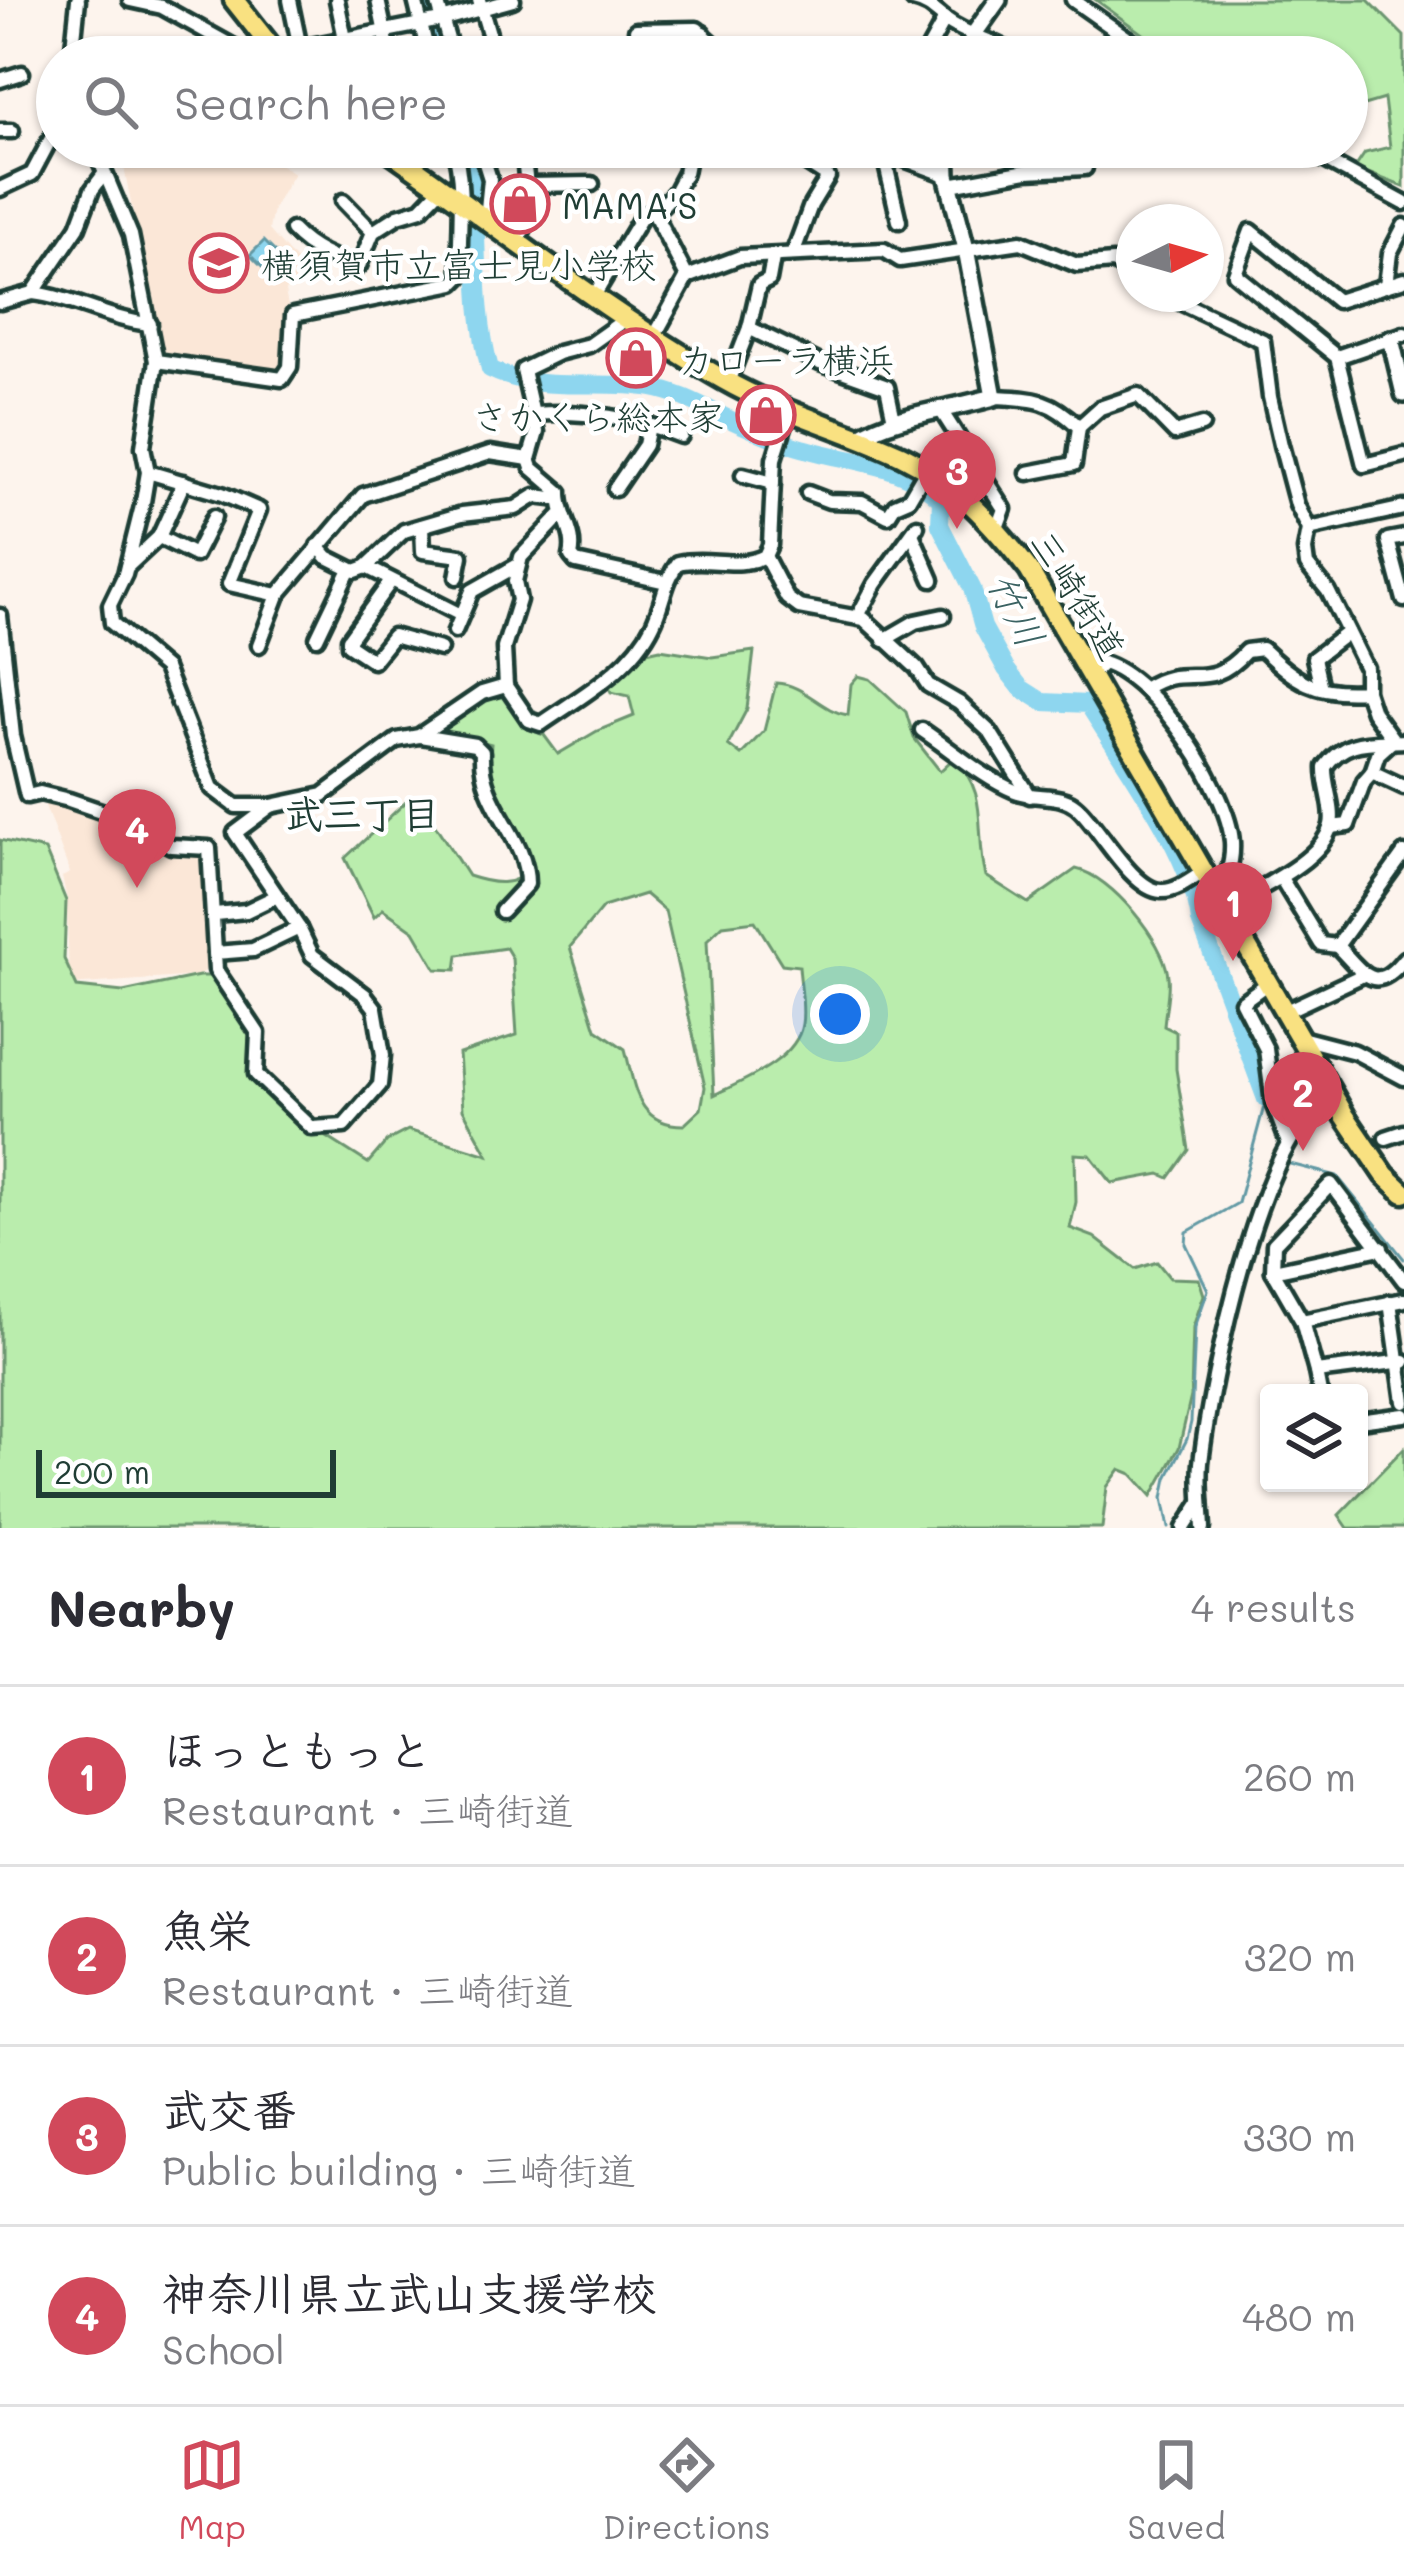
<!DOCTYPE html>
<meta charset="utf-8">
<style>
body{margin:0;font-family:Mali,"Klee One",sans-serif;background:#f2f2f3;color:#2b2b33}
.controls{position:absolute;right:36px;bottom:36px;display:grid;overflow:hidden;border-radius:12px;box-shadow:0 3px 9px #0004}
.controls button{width:108px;height:108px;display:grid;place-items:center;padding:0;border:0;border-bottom:3px solid #e1e1e2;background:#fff;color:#2b2b33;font:60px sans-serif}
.compass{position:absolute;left:1116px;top:204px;width:108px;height:108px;border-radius:50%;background:#fff;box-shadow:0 3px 9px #0004;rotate:85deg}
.scale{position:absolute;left:36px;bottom:30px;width:300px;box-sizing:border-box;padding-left:12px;border:6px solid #1f3d34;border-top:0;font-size:33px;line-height:42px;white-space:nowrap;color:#1f3d34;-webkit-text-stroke:9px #fff;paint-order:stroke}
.you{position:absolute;left:840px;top:1014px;width:42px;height:42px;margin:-30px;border:9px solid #fff;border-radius:50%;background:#1a73e8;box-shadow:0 0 0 18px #1a73e833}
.badge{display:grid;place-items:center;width:78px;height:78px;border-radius:50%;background:#d1495b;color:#fff;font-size:39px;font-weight:700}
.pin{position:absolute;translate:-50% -99px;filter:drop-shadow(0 3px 6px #0008)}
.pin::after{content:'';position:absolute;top:63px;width:42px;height:36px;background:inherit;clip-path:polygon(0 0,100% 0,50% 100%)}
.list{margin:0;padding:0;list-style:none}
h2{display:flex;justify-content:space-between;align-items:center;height:156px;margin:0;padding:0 48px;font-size:51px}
h2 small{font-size:39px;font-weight:400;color:#7c7c81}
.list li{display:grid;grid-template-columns:78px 1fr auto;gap:36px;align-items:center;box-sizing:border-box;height:180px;padding:0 48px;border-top:3px solid #e1e1e2}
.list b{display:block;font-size:45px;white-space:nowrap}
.list p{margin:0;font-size:39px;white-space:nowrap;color:#7c7c81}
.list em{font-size:39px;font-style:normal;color:#7c7c81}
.icon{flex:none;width:66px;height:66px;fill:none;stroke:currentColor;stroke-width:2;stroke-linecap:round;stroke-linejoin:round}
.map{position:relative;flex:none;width:1404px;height:1528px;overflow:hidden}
.search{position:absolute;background:#fff;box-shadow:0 3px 9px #0004;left:36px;right:36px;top:36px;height:132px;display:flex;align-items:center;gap:30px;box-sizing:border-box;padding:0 42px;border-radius:66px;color:#7c7c81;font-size:45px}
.sheet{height:876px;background:#fff}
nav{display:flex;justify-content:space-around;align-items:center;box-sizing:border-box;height:168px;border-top:3px solid #e1e1e2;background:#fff;font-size:33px;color:#7c7c81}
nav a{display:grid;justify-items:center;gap:6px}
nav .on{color:#d1495b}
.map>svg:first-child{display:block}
.built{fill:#fbe7d7}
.green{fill:#baedad;stroke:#6c9570;stroke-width:3;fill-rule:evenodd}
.water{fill:#8ed6ef;stroke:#6299a4;stroke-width:3}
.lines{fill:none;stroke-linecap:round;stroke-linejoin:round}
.stream{stroke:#6299a4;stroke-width:3}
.river{stroke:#8ed6ef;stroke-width:18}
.minor-casing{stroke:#1f3d34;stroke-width:21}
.tertiary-casing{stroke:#1f3d34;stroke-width:24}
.primary-casing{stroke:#1f3d34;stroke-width:27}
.minor{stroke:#fff;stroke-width:12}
.tertiary{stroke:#fff;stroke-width:15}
.primary{stroke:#f9e181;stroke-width:18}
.labels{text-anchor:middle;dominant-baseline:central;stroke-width:9;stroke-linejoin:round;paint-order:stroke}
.poi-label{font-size:36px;fill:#1f3d34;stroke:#fff;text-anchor:start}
.street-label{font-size:36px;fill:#1f3d34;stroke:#fff}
.water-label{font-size:39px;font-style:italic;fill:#3b6363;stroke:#fff}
.neighbourhood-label{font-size:39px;font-weight:bold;fill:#1f3d34;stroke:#fff}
</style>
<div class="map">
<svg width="1404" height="1528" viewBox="0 0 1404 1528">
<rect width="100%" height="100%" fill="#fdf4ed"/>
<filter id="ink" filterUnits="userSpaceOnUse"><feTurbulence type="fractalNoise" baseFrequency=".00833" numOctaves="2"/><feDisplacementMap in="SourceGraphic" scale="24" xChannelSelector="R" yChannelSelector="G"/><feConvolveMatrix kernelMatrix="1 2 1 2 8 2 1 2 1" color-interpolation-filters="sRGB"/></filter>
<g filter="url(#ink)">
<g class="built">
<polygon points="120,147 252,147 294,173 273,209 269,230 305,271 285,291 288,306 294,306 284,365 278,370 222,361 165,359 161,355 138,256 138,239"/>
<polygon points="48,799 124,822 172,847 204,850 209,857 209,964 205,971 197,976 69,985 67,899 62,877 70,873 44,803"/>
</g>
<g class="green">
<polygon points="1096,0 1368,0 1404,36 1404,187 1355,168 1365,153 1390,147 1384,99 1347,110 1347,57 1174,57"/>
<path d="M660,649L712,657L754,651L747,709L728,745L741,755L764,731L776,683C805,684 820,711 848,715L851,684L858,676L870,679L906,712L914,738L940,771L953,759C991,791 974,834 986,876L1028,903L1076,869C1111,876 1164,941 1168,976C1170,991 1165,1010 1164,1026L1176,1032V1069L1189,1150L1169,1178L1160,1174L1112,1183L1090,1155L1075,1154L1076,1202L1070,1228L1094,1237L1135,1269L1157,1262L1170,1278L1199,1279L1204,1295L1193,1327L1191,1396L1179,1448L1152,1496L1132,1474L1120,1469L1107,1487L1102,1528H0V840L45,850L66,901L64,959L77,987L123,992L199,976H224L243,1009L262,1083L297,1118L368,1163L387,1141L408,1130L488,1155L463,1109L459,1054L517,1035L512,958L506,948L458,955L456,970L436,969L414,931L383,909L374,917L345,858L406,802L423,806L468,876C492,884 514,888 532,868L489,775L491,744L440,731L486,694L504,695L523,727L544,735L558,754L597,731L634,716L629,696L611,692L607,683L647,652ZM645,894L665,911L705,1087L701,1109L684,1125C636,1125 635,1086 625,1049L596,1029L570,947L603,907ZM755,921L782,964L799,966C800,984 805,1006 802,1024C797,1060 742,1081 714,1095L707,940L723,925Z"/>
<polygon points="1404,1448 1404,1528 1348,1528 1339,1515"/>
</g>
<polygon class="water" points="264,241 290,267 276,281 250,255"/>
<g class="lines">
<g class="stream">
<polyline points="1267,1104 1280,1146"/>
<polyline points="1288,1159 1290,1164 1337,1176 1404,1259"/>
<polyline points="1169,1528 1163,1498 1167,1478 1187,1439 1191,1422 1195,1327 1208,1290 1186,1244 1187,1232 1238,1203 1266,1099"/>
</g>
<g class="river">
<polyline points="431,0 445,57"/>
<path d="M468,147C482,220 470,297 490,369C543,395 596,378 652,388C688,394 719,417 754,430C771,437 788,445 806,449C853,463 904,463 941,500L940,525L972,588L983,627L1006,669L1021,688L1043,702L1088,704C1124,763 1192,854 1200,921L1266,1099"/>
</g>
<defs>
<g id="minor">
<polyline points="130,0 162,7 252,57"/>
<polyline points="290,0 300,48"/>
<polyline points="337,0 345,39"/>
<polyline points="378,0 390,57"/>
<polyline points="415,0 429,57"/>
<polyline points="437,0 453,57"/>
<polyline points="479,0 496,57"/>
<path d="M913,0C930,4 934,10 946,20C968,37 997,40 1018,57"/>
<polyline points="1073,0 1154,57"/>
<polyline points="636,30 697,29 728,57"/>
<polyline points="72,57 78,0"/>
<polyline points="287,57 300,48 441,20 513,0"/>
<polyline points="695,57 703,33"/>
<polyline points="924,57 945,19"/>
<polyline points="0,80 22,73"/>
<polyline points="0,131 12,131"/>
<path d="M94,147L131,235L156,361L282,379L290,367L293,315L454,283L460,277C458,233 466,190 454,147"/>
<polyline points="480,147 490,179 486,219"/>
<polyline points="896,147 887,169 899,221"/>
<polyline points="1301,147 1404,203"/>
<polyline points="775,153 800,159 828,177 811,205 793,254"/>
<polyline points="893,155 947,175"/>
<polyline points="527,185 592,184"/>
<polyline points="950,185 1027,171 1085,168 1085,147"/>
<polyline points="0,189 32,174 57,127"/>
<polyline points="343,201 373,232"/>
<polyline points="653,211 687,277"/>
<path d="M292,230C311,250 333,259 359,266L373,232L398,216L421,209L442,187"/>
<polyline points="518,240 530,217 523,147"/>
<polyline points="773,258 769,280 759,285 749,328 820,363 887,387 894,420"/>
<polyline points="1404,280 1337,301 1251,231 1235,274 1337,357 1364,465 1404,455"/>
<polyline points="1386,285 1390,253 1404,226"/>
<path d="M33,293C74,298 109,320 150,324"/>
<polyline points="1163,294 1263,341 1270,397 1281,445 1297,505 1309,529 1305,550 1307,565 1328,591 1366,668 1366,691 1373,712 1394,741"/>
<polyline points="594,296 642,216 662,206 675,192 685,173 690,147"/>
<polyline points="0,302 33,293 78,227 92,190 104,174"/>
<polyline points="654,337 687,277 740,257 884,250 900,260 1021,242 1077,265 1113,262 1134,276"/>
<polyline points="1337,357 1404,334"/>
<polyline points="156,361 143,447 148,472 143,502 125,574 110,605 112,623 165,668 212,788 236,806 271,806 323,795 397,740 419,736 482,693 506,686"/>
<polyline points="728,382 749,328"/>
<path d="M994,397C1034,399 1049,398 1079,427L1074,464L1028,473"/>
<polyline points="942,412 1004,509 997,528"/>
<path d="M535,414C582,410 637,418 681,436"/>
<polyline points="1079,427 1100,408 1138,395 1175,433 1202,425"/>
<path d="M529,459L532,468L560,492C559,517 577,532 571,556L576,562L666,582"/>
<polyline points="148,472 222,494 259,510 229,584 278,595"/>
<polyline points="743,475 773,483"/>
<polyline points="615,489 645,445 649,426"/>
<polyline points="808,493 829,501 862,502 888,516 895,505 909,499 926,470"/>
<path d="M560,516L521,557L515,581L519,600L504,648L506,686L529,720L541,724C581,696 631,670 653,624C663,604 664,582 678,563C708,556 738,570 765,556L770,545L774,459L789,411"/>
<polyline points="422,526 423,551 461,556 457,577"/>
<polyline points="1309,529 1404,508"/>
<polyline points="912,534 932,580"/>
<polyline points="159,537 195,555 214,517"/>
<polyline points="1404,537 1388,540 1404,600"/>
<polyline points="318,546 327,557 355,571 366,567 404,531 462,514 516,508 535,496 560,499"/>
<polyline points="765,556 787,598 799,607 864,619 917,668 928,685 959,703 990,732 1030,796"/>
<polyline points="127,567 159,537 184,482"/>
<polyline points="366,567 461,615"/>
<polyline points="391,581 349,639 349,645 373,661 393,636 440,649"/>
<polyline points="0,616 13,736 27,796 40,793 69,800 127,820 171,846 209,848 216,970 258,1033 256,1074 312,1128 344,1126 380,1085 383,1055 375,1008 365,995 312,955 299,928 235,833 271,806"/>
<polyline points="858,616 875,584 917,526"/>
<polyline points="455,631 472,591 518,565"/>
<polyline points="317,638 350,569"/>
<polyline points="884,640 915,622 943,616"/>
<polyline points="259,645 278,595 363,495 490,453 529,459 537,432 523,370 558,353 589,345 627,318"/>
<path d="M1091,675L1103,663C1155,678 1228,789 1232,842C1233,861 1228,879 1216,894"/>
<polyline points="1321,688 1314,658 1348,632"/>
<path d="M1144,689C1187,660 1206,696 1246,651L1262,649C1297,682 1315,695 1366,691"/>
<path d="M922,730C952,750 983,778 1015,791C1036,800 1060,792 1077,807C1098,825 1132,890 1161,891C1176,892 1192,879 1203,872"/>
<path d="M420,736L475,745L482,752C479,806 527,835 527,884L502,911"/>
<polyline points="1390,743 1378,754 1372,772 1404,787"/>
<polyline points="1331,827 1348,825 1364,781 1372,772"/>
<polyline points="1281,878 1321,944 1337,946 1404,853"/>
<path d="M1225,908C1255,890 1322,862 1331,825C1335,808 1324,785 1325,767C1345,738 1371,743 1404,741"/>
<polyline points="215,914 246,911 277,896"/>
<path d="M1337,946C1363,972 1374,997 1404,959"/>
<polyline points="215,953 253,950 299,928"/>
<polyline points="1268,983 1242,1002 1266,1049 1273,1103 1288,1143"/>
<polyline points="1284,1012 1363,975"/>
<polyline points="1301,1038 1355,1052 1404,1078"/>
<polyline points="1386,1138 1404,1132"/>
<polyline points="1273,1271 1381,1248"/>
<polyline points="1390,1302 1404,1402"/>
<polyline points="1302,1321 1404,1300"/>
<polyline points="1316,1372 1302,1321 1273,1271 1274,1244 1331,1184 1404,1281"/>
<polyline points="1320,1393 1316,1372 1404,1361"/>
<polyline points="1359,1421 1404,1415"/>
<polyline points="1184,1528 1201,1502"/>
<path d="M1203,1528C1202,1507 1199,1484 1201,1463C1210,1384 1259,1130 1332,1095"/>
</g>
<g id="tertiary">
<polyline points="967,57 974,34 998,0"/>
<polyline points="1391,339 1404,394"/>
<path d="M858,438C892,415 953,409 994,397L966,249L947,175L946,147"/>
</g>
<g id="primary">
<polyline points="234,0 279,57"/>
<path d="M384,147C497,225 605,312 724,380C780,412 843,428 901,455C955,481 993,524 1029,570L1345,1116L1385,1175L1404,1193"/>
</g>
</defs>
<use href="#minor" class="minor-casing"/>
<use href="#tertiary" class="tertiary-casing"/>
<use href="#primary" class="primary-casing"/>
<use href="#minor" class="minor"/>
<use href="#tertiary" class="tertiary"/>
<use href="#primary" class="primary"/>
</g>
</g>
<defs>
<symbol id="shop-ring" viewBox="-11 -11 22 22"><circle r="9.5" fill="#fff" stroke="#d1495b" stroke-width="1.5"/><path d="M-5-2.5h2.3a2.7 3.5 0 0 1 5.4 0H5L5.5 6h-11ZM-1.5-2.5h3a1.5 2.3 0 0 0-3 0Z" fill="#d1495b"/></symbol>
<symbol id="school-ring" viewBox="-11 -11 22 22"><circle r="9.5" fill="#fff" stroke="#d1495b" stroke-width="1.5"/><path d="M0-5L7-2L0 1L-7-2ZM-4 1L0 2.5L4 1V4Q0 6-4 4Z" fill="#d1495b"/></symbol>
</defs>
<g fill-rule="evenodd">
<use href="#shop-ring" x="487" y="171" width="66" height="66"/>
<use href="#school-ring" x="186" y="230" width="66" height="66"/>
<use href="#shop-ring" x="603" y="325" width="66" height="66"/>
<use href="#shop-ring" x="733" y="382" width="66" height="66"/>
</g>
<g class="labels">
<g class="poi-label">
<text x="562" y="204">MAMA'S</text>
<text x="261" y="263">横須賀市立富士見小学校</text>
<text x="678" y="358">カローラ横浜</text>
<text x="724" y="415" text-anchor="end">さかくら総本家</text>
</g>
<g class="street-label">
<text transform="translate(1079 594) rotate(58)">三崎街道</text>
</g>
<g class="water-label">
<text transform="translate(1017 609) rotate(63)">竹川</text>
</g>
<g class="neighbourhood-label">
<text x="362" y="812">武三丁目</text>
</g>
</g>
</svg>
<div class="controls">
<button><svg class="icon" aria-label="layers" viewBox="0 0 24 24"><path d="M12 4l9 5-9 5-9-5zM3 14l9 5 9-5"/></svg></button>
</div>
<svg class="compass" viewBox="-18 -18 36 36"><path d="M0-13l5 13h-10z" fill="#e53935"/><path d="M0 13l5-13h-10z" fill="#7c7c81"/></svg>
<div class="scale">200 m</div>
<div class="you"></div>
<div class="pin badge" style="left:1233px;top:961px">1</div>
<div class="pin badge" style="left:1303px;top:1151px">2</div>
<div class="pin badge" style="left:957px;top:529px">3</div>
<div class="pin badge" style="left:137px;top:888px">4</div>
<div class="search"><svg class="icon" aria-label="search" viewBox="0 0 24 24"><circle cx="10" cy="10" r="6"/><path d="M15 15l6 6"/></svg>Search here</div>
</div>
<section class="sheet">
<h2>Nearby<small>4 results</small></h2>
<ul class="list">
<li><span class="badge">1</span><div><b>ほっともっと</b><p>Restaurant · 三崎街道</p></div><em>260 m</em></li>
<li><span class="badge">2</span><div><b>魚栄</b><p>Restaurant · 三崎街道</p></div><em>320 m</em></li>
<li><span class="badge">3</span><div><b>武交番</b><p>Public building · 三崎街道</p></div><em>330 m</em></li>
<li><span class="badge">4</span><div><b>神奈川県立武山支援学校</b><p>School</p></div><em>480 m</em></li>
</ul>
</section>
<nav>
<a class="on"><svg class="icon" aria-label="map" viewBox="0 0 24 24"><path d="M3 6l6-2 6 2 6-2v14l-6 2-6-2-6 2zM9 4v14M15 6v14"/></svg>Map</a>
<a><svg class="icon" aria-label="directions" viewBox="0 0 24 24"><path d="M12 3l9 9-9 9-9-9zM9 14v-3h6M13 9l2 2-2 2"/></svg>Directions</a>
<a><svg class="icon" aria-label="saved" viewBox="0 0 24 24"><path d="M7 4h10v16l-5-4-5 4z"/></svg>Saved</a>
</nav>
